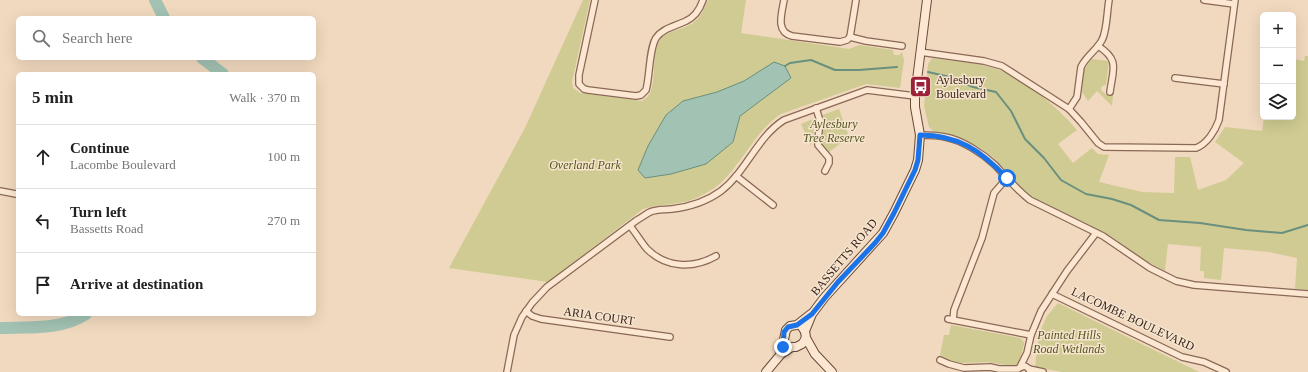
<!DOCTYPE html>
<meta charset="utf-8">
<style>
body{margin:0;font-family:"Times New Roman",serif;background:#f2f2f2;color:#222}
.controls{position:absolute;right:12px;top:12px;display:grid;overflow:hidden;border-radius:6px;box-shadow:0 4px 16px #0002}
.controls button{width:36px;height:36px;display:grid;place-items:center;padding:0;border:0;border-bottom:1px solid #e0e0e0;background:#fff;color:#222;font:20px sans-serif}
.stop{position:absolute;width:12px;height:12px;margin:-9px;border:3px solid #1a73e8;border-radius:50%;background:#fff}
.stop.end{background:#1a73e8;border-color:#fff;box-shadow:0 1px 4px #0008}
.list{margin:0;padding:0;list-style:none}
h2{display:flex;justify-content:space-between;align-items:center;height:52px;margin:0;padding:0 16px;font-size:17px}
h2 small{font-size:13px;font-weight:400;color:#767676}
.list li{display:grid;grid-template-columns:26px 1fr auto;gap:12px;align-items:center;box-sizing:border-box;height:64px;padding:0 16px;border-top:1px solid #e0e0e0}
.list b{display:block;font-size:15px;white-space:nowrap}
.list p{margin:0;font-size:13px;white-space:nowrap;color:#767676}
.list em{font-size:13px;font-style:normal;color:#767676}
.icon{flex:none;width:22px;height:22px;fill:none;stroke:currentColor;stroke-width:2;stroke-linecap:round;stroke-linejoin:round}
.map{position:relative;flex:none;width:1308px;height:372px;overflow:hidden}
.search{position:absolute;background:#fff;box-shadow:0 4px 16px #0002;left:16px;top:16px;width:300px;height:44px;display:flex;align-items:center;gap:10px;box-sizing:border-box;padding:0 14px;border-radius:6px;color:#767676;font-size:15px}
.panel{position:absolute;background:#fff;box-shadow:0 4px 16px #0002;left:16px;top:72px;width:300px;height:244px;border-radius:6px}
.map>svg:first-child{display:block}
.green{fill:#cfcb92}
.water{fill:#a2c2b3;stroke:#69907f}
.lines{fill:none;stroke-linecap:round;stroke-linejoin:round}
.stream{stroke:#69907f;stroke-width:2}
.river{stroke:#a2c2b3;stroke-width:12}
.street-casing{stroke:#8a6856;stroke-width:8}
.secondary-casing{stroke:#6b4a39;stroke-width:10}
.street{stroke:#fbe7d2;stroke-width:5.5}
.secondary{stroke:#fbe7d2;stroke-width:8}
.route{stroke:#1a73e8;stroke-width:5}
.labels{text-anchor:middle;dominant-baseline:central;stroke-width:3;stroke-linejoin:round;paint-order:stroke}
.poi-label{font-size:12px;fill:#38241b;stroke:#f7e4ce;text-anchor:start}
.park-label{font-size:12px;font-style:italic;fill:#525621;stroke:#f7e4ce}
.street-label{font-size:12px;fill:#38241b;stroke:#f7e4ce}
</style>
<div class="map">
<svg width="1308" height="372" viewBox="0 0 1308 372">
<rect width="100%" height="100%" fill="#f0d9be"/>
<g class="green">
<path d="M583,0H590L572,82L573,88L580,93L642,101C644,99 648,97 649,95C657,82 651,54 660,40C667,30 683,30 693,23C701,17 704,9 708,0H746L741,33L849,49L859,45L893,50L894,55H899L902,52L904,60L900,88L866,84L781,114C754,131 739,171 713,189C706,193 696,199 688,201C674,205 658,204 643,209L548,282L449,268L525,128Z"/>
<path d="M1305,56H1308V290L1295,289L1297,258L1269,252L1224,248L1221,280L1204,278V271H1200L1201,247L1168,244L1165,271L1139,257L1112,237L1036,199L1022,189L994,158L982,149L964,140L945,133L933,131L929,127L924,106L928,64L932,58C955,62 980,62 1002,71C1026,81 1061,110 1077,130L1058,144L1073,163L1092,148L1098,154L1109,155L1099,182L1142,192L1174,193L1175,157H1190L1198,190L1226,180L1244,163L1215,142L1225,127L1262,131L1264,117H1293V59L1304,61Z"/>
<polygon points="1091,59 1109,61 1106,85 1102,86 1101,90 1105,94 1113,95 1112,106 1097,91 1088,101 1082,92 1084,70"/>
<polygon points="839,109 848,134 845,140 829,152 821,144 822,123 820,116"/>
<polygon points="813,119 814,129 811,146 801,124"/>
<polygon points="1058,303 1199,372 1062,372 1035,367 1039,334 1047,316"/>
<polygon points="951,325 1020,338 1024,342 1024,344 1020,361 1018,364 1012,366 987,362 962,363 953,361 940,355 944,335 949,335"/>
</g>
<polygon class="water" points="774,62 785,66 791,78 740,116 733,142 706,164 671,174 645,178 638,170 648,146 666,115 683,101 717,92 744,81"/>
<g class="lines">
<g class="stream">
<polyline points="785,66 790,63 811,60 835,70 859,70 897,67"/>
<polyline points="928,72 950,77 973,87 996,92 1011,111 1025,139 1044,158 1061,180 1086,194 1112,199 1131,205 1159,220 1200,223 1246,230 1282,233 1308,225"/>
</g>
<g class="river">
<polyline points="155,0 164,18"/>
<polyline points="202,58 223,74"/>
<path d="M0,328C28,327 62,330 86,314"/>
</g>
<defs>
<g id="street">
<path d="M595,0L579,75V84L584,89L588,90L636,96L641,95L646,90C650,76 649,49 656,38C663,28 676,26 686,21C695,17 700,9 703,0"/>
<path d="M784,0C782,13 775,32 792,36L840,42L847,40L850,37"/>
<polyline points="1204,0 1234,4"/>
<polyline points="850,37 866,41 902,46"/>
<polyline points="850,37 856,0"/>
<path d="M1098,46C1120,60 1113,69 1110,92"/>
<path d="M920,52L984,61L1002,66L1069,109L1081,122L1098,143L1104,147L1196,148C1207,144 1215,131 1219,120L1235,0"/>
<polyline points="1175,78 1224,84"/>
<polyline points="816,108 820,121 818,140 818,145 829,158 829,163 825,171"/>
<path d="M1069,109L1077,97L1081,67C1086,56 1097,50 1102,40C1107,31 1107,11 1109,0"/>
<path d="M920,135C928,135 936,135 945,137C962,140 982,153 995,165C1006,177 1017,190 1030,200L1103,236L1150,268L1176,281L1194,285L1308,294"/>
<polyline points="736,176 773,205"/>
<polyline points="0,191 16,194"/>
<path d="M630,226C636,233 641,242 647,249C666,268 693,269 716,256"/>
<polyline points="1052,294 1182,357 1204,362 1226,372"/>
<polyline points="526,311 532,316 541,319 670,337"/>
<polyline points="948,319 1031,335"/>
<polyline points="953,320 954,310 982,238 994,193 1007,178"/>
<polyline points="940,360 949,364 964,368 990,367 999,369 1018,369"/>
<polyline points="1020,367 1027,353 1031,335 1041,311 1067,271 1096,233"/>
<polyline points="1019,368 1025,366 1028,368 1031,372"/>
<polyline points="1029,369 1043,372"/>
<path d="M507,372L514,335L522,317L532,303L547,287L637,220C641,218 646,214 650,212C657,209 665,210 672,209C689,207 706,202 721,191C746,172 757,137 784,120L867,90L915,96"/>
</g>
<g id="secondary">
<polyline points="805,331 812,314 824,298 883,233 894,213 915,170 918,160 920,135 915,107 915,96 927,0"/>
<polyline points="806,338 815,354 832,372"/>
<path d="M781,354L792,347H796L802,344C807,339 807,333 802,327"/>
<polyline points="766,372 781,354 786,330 790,326 797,325 811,314"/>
</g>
</defs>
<use href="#street" class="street-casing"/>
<use href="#secondary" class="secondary-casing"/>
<use href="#street" class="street"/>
<use href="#secondary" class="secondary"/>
</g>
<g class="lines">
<path class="route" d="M783,347L784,332L788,327L797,325L812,314L838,282L875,243L883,233L894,213L915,170L918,160L920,135C959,135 981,151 1007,178"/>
</g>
<defs>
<symbol id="bus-square" viewBox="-11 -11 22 22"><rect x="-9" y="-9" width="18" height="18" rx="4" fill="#9c2238" stroke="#f7e4ce"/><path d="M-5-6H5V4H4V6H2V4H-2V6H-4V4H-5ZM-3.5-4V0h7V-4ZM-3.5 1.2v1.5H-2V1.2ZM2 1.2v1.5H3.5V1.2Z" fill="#fff"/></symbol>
</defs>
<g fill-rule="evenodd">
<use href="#bus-square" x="908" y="74" width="25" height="25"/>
</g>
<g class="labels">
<g class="poi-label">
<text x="936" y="80">Aylesbury<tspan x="936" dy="14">Boulevard</tspan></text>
</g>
<g class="park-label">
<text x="834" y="124">Aylesbury<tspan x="834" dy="14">Tree Reserve</tspan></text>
<text x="585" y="165">Overland Park</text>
<text x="1069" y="335">Painted Hills<tspan x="1069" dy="14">Road Wetlands</tspan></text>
</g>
<g class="street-label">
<text transform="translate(844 257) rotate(-50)">BASSETTS ROAD</text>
<text transform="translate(599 316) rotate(8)">ARIA COURT</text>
<text transform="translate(1133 319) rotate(25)">LACOMBE BOULEVARD</text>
</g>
</g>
</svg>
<div class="controls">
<button>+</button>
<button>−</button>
<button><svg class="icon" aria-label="layers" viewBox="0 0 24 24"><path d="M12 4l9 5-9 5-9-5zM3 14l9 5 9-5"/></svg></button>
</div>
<div class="stop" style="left:1007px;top:178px"></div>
<div class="stop end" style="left:783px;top:347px"></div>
<div class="search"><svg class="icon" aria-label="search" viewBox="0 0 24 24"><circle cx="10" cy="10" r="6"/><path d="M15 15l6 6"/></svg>Search here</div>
<section class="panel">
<h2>5 min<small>Walk · 370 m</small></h2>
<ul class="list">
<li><svg class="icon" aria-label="ahead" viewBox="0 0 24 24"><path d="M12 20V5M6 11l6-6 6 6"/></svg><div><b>Continue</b><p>Lacombe Boulevard</p></div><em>100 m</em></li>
<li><svg class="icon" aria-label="left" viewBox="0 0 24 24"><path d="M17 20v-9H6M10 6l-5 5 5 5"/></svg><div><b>Turn left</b><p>Bassetts Road</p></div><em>270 m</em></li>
<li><svg class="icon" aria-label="arrive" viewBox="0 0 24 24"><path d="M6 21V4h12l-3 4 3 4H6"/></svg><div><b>Arrive at destination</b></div></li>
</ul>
</section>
</div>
